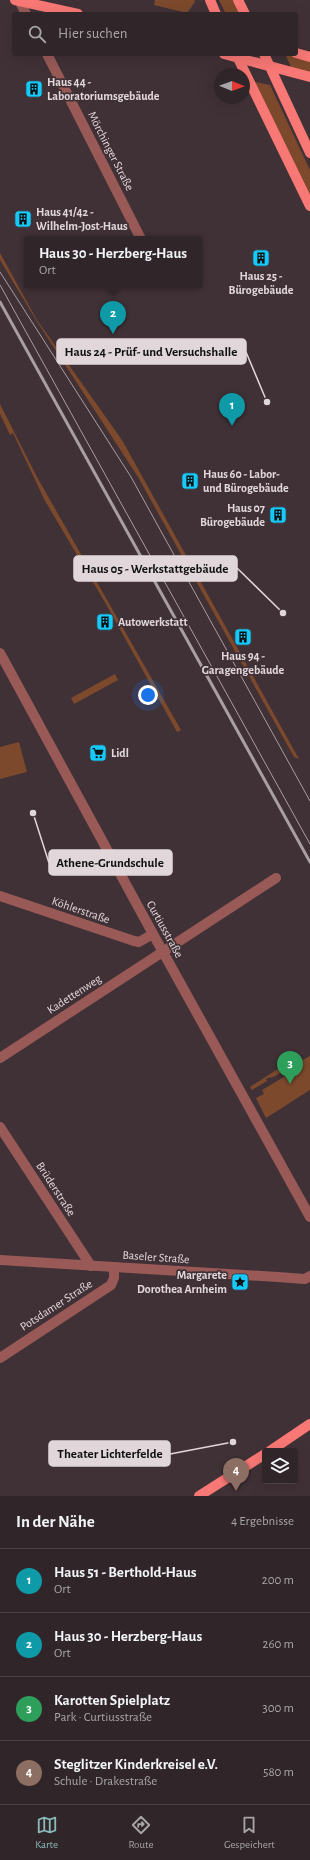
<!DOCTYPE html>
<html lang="de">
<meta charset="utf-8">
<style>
body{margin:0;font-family:"Alegreya Sans",sans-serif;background:#3c3134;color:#f1f3f6}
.controls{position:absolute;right:12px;bottom:12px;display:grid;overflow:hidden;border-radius:4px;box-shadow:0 4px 16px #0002}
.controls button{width:36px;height:36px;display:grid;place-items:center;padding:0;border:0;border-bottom:1px solid #4b4245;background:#302528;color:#f1f3f6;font:20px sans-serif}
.compass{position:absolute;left:214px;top:68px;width:36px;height:36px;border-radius:50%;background:#302528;box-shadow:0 4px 16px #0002;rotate:91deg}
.you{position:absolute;left:148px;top:695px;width:14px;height:14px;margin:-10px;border:3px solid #fff;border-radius:50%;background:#1a73e8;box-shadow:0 0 0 6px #1a73e833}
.badge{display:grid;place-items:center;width:26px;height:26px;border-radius:50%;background:#8bbbb9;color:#fff;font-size:13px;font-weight:700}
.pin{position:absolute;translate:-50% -33px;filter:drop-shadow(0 1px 2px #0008)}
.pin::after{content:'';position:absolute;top:21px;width:14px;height:12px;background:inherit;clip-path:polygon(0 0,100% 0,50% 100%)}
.popup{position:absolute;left:24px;top:236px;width:178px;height:52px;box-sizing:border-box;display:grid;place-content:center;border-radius:4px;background:#302528;filter:drop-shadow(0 1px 3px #0005);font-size:13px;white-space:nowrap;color:#a8a5a8}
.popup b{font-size:15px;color:#f1f3f6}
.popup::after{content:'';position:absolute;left:50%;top:100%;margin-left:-8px;border:8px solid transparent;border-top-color:#302528}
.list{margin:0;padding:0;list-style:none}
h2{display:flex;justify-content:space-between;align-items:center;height:52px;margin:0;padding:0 16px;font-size:17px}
h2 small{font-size:13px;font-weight:400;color:#a8a5a8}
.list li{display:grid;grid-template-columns:26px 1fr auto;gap:12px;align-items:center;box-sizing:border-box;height:64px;padding:0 16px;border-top:1px solid #4b4245}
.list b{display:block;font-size:15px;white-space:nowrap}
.list p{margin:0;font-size:13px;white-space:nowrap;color:#a8a5a8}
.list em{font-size:13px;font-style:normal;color:#a8a5a8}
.icon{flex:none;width:22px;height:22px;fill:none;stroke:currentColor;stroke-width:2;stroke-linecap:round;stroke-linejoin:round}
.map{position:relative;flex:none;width:310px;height:1496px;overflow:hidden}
.search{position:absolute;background:#302528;box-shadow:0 4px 16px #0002;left:12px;right:12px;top:12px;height:44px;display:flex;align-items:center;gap:10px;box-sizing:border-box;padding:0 14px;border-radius:4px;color:#a8a5a8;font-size:15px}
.sheet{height:308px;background:#302528}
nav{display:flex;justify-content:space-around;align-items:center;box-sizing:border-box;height:56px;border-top:1px solid #4b4245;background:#302528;font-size:11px;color:#a8a5a8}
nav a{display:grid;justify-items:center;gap:2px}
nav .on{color:#8bbbb9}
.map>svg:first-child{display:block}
.green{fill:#7c492c}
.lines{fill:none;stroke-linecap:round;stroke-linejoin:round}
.minor{stroke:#995a57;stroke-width:10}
.major{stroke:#f87875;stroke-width:10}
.tram{stroke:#a99ea1;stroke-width:1}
.rail{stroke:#a99ea1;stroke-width:3}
.labels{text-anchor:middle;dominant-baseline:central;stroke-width:3.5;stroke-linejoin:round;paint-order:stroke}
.poi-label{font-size:12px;font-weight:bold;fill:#e1d7da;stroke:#403136;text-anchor:start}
.street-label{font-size:12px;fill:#e1d7da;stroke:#403136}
.leader{fill:none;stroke:#e1d7da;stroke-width:1.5}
.callout-dot{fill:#e1d7da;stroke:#403136;stroke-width:1.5}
.callout{fill:#e1d7da;stroke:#e1d7da;stroke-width:1.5}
.callout-label{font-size:13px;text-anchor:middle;font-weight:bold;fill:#111}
</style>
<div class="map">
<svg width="310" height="1496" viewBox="0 0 310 1496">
<rect width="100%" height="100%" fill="#403136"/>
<g class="green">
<polygon points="155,0 194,0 195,2 187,13 154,5"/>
<polygon points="219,0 234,0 240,14 226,14"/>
<polygon points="285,54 310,60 310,73 292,69"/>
<polygon points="255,82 270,85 310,170 310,196"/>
<polygon points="0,253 37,320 122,440 299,759 294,757 138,477 36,320 0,260"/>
<polygon points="0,404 37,477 181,730 177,732 106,604 44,499 13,433 10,435 0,414"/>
<polygon points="115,674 118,680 74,704 71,698"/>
<polygon points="19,742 27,772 0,779 0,747"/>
<polygon points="310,1048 294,1059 279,1074 271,1078 270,1077 266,1079 267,1081 252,1090 250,1087"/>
<polygon points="310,1056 310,1090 266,1118 256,1098 264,1094 262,1090 282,1078 297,1063"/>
</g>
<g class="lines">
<g class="minor">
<polyline points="19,0 26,14"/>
<polyline points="47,54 141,239"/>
<polyline points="0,653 153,934 310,1217"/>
<polyline points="0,896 134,941 139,942 153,934"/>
<polyline points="0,1058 276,878"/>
<polyline points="0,1127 91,1266"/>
<polyline points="0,1260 278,1277 305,1279 310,1276"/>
<polyline points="0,1358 111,1285 114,1278 114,1267"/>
</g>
<g class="major">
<polyline points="15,0 78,14"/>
<polyline points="210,0 216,14"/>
<polyline points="238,0 245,14"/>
<polyline points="296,53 310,57"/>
<polyline points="224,54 310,77"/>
<polyline points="236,54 310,206"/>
<polyline points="264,54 310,153"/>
<polyline points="270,1451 310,1424"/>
<polyline points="199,1496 265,1454"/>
</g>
<g class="tram">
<polyline points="0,272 131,477 310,801"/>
<polyline points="0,285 310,844"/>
</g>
<polyline class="rail" points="0,302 310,862"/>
</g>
<defs>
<symbol id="building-square" viewBox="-11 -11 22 22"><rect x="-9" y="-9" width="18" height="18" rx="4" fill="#13cafb" stroke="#403136"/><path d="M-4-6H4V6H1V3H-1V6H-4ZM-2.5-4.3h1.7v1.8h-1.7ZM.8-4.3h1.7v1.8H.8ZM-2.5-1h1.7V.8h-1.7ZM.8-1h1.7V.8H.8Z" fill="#111"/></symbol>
<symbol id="supermarket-square" viewBox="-11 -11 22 22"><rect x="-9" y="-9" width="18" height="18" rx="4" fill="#13cafb" stroke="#403136"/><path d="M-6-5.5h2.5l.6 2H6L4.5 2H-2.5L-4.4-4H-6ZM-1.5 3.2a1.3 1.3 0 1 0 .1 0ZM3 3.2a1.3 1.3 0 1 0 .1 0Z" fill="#111"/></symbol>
<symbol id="sight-square" viewBox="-11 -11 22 22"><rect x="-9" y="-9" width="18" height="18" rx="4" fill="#13cafb" stroke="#403136"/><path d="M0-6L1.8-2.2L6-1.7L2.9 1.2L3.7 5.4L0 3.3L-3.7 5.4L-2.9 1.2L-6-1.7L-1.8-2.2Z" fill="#111"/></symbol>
</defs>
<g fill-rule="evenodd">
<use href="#building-square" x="24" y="79" width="20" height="20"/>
<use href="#building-square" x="13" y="209" width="20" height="20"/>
<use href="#building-square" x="251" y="248" width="20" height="20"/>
<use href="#building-square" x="180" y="471" width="20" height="20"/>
<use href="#building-square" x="268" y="505" width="20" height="20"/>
<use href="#building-square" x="95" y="612" width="20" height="20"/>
<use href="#building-square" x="233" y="627" width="20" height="20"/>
<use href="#supermarket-square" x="88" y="743" width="20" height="20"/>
<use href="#sight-square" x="230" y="1272" width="20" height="20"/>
</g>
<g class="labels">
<g class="poi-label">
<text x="47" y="82">Haus 44 -<tspan x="47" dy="14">Laboratoriumsgebäude</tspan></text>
<text x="36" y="212">Haus 41/42 -<tspan x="36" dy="14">Wilhelm-Jost-Haus</tspan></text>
<text x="261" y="276" text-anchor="middle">Haus 25 -<tspan x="261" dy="14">Bürogebäude</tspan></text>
<text x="203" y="474">Haus 60 - Labor-<tspan x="203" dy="14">und Bürogebäude</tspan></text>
<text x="265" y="508" text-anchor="end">Haus 07<tspan x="265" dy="14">Bürogebäude</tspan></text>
<text x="118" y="622">Autowerkstatt</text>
<text x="243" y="656" text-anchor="middle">Haus 94 -<tspan x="243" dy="14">Garagengebäude</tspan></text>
<text x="111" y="753">Lidl</text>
<text x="227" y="1275" text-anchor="end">Margarete<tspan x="227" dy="14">Dorothea Arnheim</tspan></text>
</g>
<g class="street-label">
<text transform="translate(111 151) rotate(63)">Mörchinger Straße</text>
<text transform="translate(81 910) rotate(19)">Köhlerstraße</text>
<text transform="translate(165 929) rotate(61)">Curtiusstraße</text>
<text transform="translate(74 994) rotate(-33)">Kadettenweg</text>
<text transform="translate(56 1189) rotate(57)">Brüderstraße</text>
<text transform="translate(156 1257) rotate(4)">Baseler Straße</text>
<text transform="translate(56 1305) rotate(-33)">Potsdamer Straße</text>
</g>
</g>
<path class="leader" d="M267 402L246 352M283 613L237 568M33 813L49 863M233 1442L170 1454"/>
<g class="callout-dot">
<circle cx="267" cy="402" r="4"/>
<circle cx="283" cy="613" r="4"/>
<circle cx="33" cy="813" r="4"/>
<circle cx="233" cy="1442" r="4"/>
</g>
<g class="callout">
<rect x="57" y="339" width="189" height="25" rx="4"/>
<rect x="74" y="556" width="163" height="25" rx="4"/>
<rect x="49" y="850" width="123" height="25" rx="4"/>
<rect x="49" y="1441" width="121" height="25" rx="4"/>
</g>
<g class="callout-label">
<text x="151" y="356">Haus 24 - Prüf- und Versuchshalle</text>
<text x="155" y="573">Haus 05 - Werkstattgebäude</text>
<text x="110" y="867">Athene-Grundschule</text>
<text x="110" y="1458">Theater Lichterfelde</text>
</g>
</svg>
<div class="controls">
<button><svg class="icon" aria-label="layers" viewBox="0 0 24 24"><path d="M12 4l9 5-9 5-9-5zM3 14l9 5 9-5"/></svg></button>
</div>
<svg class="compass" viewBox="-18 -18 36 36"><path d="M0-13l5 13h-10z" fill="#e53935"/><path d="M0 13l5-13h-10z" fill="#a8a5a8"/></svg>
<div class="you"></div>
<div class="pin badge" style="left:232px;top:426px;background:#0f9aa8">1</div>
<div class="pin badge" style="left:113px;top:334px;background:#0f9aa8">2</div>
<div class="popup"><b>Haus 30 - Herzberg-Haus</b>Ort</div>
<div class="pin badge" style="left:290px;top:1084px;background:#2e9e5b">3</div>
<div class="pin badge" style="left:236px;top:1491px;background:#8d6e63">4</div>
<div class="search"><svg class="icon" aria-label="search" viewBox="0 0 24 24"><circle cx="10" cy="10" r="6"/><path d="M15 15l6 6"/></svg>Hier suchen</div>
</div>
<section class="sheet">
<h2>In der Nähe<small>4 Ergebnisse</small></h2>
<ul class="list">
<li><span class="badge" style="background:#0f9aa8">1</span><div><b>Haus 51 - Berthold-Haus</b><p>Ort</p></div><em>200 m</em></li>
<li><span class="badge" style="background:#0f9aa8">2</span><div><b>Haus 30 - Herzberg-Haus</b><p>Ort</p></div><em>260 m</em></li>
<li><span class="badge" style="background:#2e9e5b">3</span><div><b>Karotten Spielplatz</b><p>Park · Curtiusstraße</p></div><em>300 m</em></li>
<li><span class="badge" style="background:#8d6e63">4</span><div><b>Steglitzer Kinderkreisel e.V.</b><p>Schule · Drakestraße</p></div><em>580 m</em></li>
</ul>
</section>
<nav>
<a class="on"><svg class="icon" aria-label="map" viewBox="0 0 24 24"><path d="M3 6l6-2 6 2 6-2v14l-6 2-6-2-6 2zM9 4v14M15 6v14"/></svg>Karte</a>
<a><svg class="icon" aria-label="directions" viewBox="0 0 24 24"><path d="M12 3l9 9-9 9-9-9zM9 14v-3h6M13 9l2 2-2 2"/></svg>Route</a>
<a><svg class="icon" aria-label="saved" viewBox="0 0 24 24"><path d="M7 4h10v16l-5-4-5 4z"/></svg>Gespeichert</a>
</nav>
